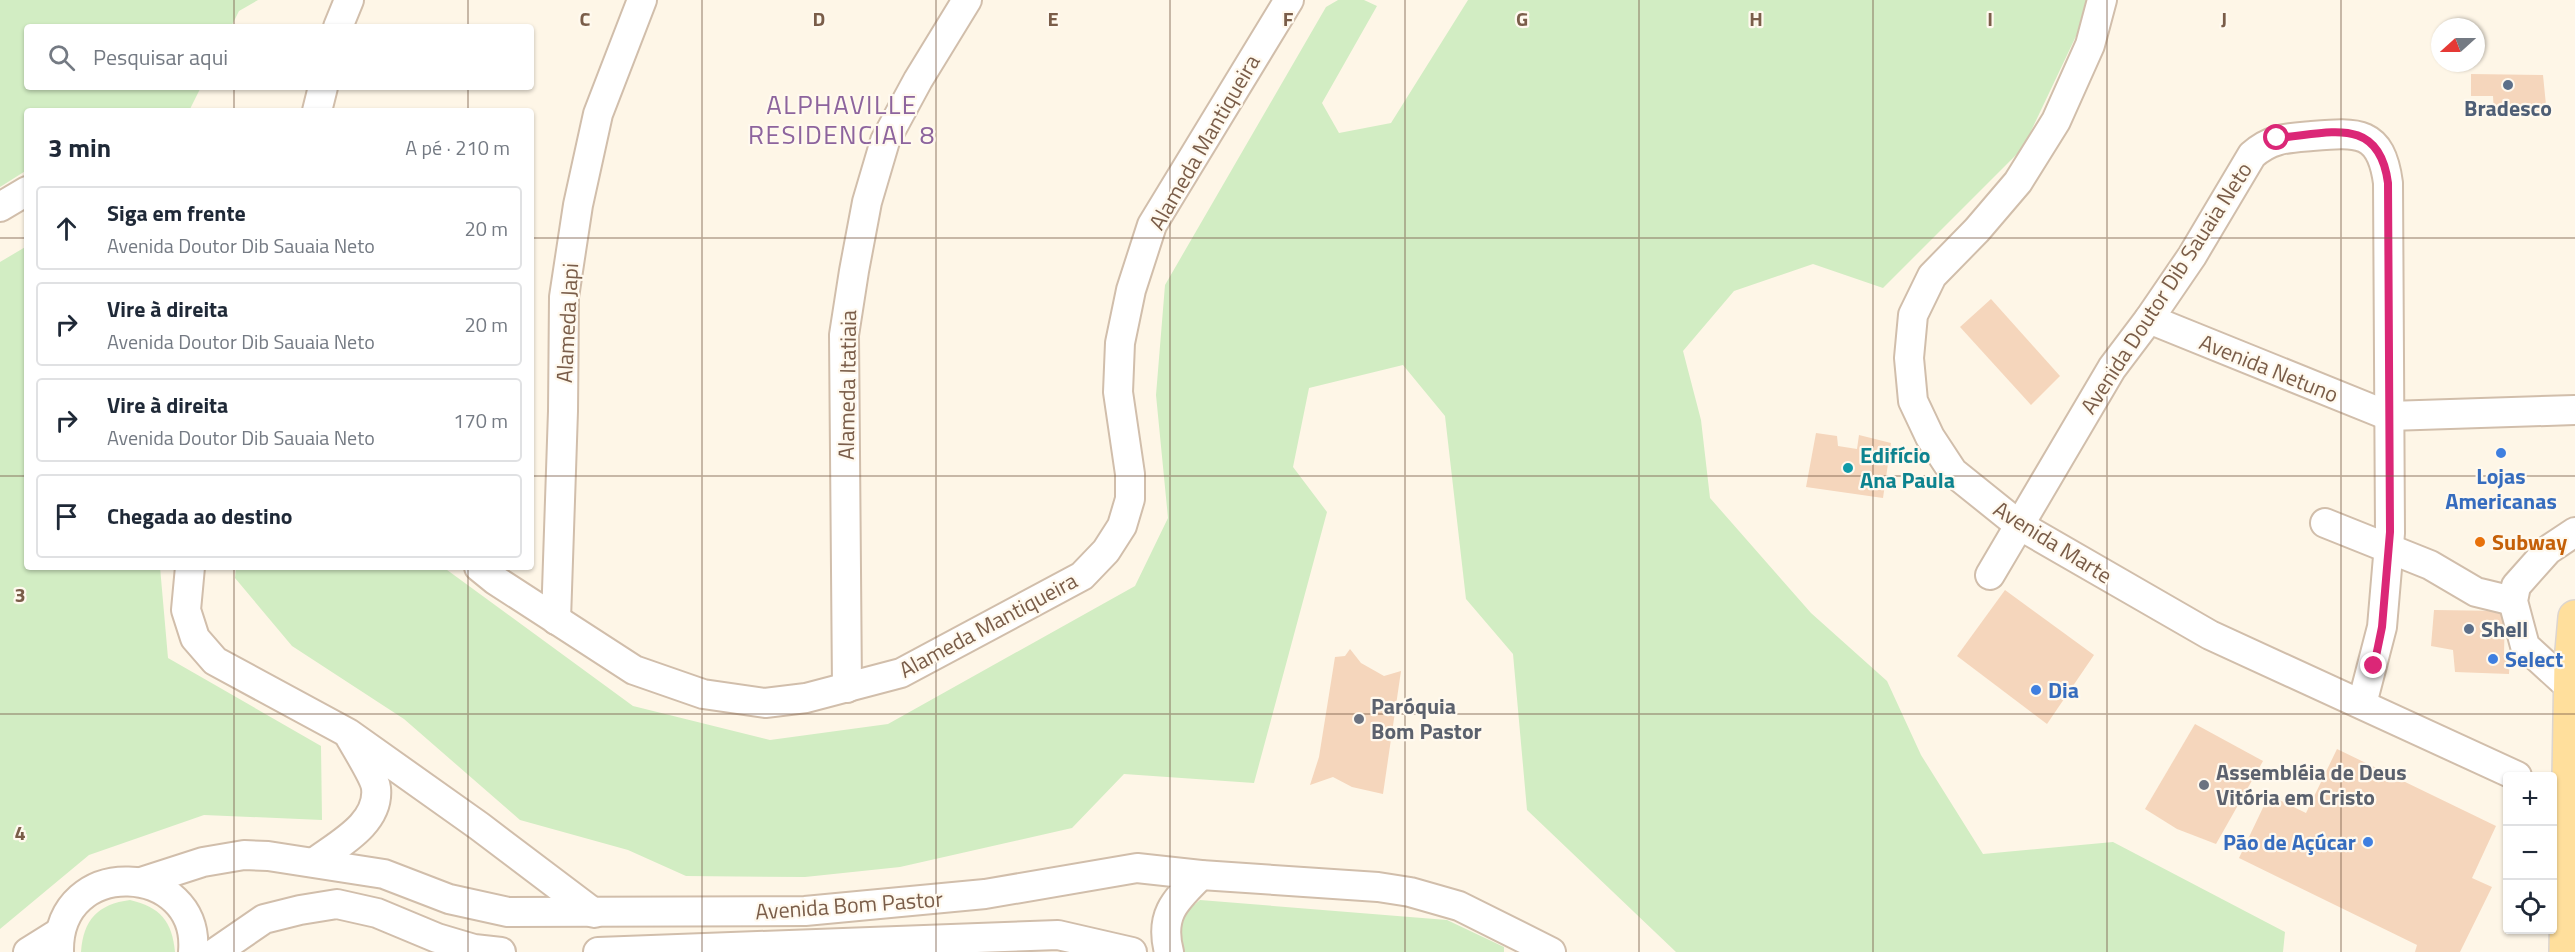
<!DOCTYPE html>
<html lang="pt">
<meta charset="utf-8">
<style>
body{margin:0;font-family:"Titillium Web",sans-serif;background:#f6f6f7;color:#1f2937}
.controls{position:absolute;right:18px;bottom:18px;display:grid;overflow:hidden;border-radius:6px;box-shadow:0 2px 4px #0004}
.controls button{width:54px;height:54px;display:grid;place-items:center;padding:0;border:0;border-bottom:2px solid #e0e1e3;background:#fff;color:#1f2937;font:30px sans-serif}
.compass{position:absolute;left:2431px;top:18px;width:54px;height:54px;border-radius:50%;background:#fff;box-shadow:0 2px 4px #0004;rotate:249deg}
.stop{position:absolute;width:18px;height:18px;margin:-14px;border:4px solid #db2777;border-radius:50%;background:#fff}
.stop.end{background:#db2777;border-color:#fff;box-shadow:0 2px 6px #0008}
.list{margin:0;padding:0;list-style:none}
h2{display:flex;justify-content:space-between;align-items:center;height:78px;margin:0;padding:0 24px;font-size:26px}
h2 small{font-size:20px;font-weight:400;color:#747a83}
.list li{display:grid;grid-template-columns:39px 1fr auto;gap:18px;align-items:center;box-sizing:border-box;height:84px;margin:0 12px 12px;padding:0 12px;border:2px solid #e0e1e3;border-radius:6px}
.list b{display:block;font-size:22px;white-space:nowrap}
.list p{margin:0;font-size:20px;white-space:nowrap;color:#747a83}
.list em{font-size:20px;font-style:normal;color:#747a83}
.icon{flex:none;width:33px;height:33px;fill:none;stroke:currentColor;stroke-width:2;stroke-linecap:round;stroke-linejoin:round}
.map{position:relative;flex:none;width:2575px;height:952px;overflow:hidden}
.search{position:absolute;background:#fff;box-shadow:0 2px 4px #0004;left:24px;top:24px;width:510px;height:66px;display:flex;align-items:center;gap:15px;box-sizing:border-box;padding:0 21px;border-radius:6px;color:#747a83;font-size:22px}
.panel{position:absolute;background:#fff;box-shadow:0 2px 4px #0004;left:24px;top:108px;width:510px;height:462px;border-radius:6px}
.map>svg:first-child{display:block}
.green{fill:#d2edc3}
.building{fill:#f5d6bc}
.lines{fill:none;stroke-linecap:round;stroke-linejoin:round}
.minor-casing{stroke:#d1beab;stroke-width:32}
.major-casing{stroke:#dcd5d0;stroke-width:36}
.minor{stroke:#fff;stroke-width:28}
.major{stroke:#ffdf9c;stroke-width:33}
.route{stroke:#db2777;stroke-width:8}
.grid{fill:none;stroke:#7a5d49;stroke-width:1.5;stroke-opacity:0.55}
.service-dot{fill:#5c6f8a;stroke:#fff9ee;stroke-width:2}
.shop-dot{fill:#3f7fe0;stroke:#fff9ee;stroke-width:2}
.culture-dot{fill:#0f9aa8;stroke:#fff9ee;stroke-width:2}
.food-dot{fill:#e8710a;stroke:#fff9ee;stroke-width:2}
.worship-dot{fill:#6b7280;stroke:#fff9ee;stroke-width:2}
.labels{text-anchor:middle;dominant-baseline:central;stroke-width:4.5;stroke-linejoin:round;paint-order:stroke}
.service-label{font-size:22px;font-weight:bold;fill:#4e5e75;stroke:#fff9ee}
.street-label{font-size:22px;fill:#7a5d49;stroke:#fff9ee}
.culture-label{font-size:22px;font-weight:bold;fill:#0d838f;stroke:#fff9ee;text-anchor:start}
.shop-label{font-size:22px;font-weight:bold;fill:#366cbe;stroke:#fff9ee;text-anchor:start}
.food-label{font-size:22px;font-weight:bold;fill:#c56008;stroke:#fff9ee;text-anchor:start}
.worship-label{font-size:22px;font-weight:bold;fill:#5b616d;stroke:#fff9ee;text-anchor:start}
.quarter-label{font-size:26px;letter-spacing:1.5px;fill:#8d649d;stroke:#fff9ee}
.grid-label{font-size:20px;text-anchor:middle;font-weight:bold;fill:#7a5d49;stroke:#fff9ee;stroke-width:4.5;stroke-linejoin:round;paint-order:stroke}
</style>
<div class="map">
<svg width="2575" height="952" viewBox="0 0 2575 952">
<rect width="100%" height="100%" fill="#fef6e7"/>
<g class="green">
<polygon points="0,0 258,0 239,11 231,27 27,27 27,87 201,87 189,111 27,111 27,170 0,187"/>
<polygon points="1338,0 1364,0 1377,6 1322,103 1339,133 1391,123 1468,0 2086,0 2077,34 2023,148 1883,288 1813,264 1734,291 1683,351 1701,420 1710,498 1811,613 1887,681 1921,755 1983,854 2113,842 2285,932 2283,952 1676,952 1527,810 1513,654 1466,599 1445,416 1403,365 1309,388 1293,467 1327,512 1254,783 1124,774 1072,828 900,867 805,877 686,876 628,850 520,820 404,719 292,646 235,578 236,567 443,567 633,706 770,740 888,724 1135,586 1168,518 1156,395 1165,285 1326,7"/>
<polygon points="27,246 27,567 160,567 168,658 321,746 322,820 204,815 89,855 0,929 0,262"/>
<path d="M130,900C160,907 172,921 175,952H81C83,920 98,904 130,900Z"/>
<path d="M1200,900L1447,920L1504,947V952H1180C1176,922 1177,920 1200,900Z"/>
</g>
<g class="building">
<polygon points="2471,74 2543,75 2547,115 2494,113 2493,96 2471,96"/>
<polygon points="1991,299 2060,376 2031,405 1960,327"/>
<polygon points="1816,433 1837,436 1838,446 1857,449 1859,435 1891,443 1883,498 1806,487"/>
<polygon points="2005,590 2094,655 2047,724 1957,656"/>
<polygon points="2434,610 2505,611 2504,654 2510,655 2509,674 2455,672 2453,650 2431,646"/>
<polygon points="1350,649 1361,663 1384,676 1401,671 1383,794 1352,787 1333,777 1310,785 1319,757 1335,657 1345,656"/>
<polygon points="2195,724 2263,761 2216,844 2177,829 2145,809"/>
<polygon points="2337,749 2496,826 2472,878 2492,887 2460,952 2415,952 2417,945 2239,858 2269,795 2306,813"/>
</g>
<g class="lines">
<defs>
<g id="minor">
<polyline points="2102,0 2090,45 2056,121 2018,182 1977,230 1932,276 1913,315 1909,358 1913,401 1930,437 1953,472 2019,525 2210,635 2517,776"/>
<polyline points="338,27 349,0"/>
<polyline points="317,111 323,87"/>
<polyline points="0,207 27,191"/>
<polyline points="2149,319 2389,416 2575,410"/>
<polyline points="2325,523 2430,565 2476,592 2513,601"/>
<polyline points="190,567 186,610 195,638 215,661 348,733 479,826 594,913"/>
<polyline points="479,567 495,580 634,670 703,694 765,703 806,698 901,673 1082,576 1106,551 1122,526 1130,499 1130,474 1118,392 1120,343 1131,290 1152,225 1289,0"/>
<path d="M1990,575L2112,368L2149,319L2192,256L2252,155C2271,138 2288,138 2312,136C2358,132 2381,130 2388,183L2390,533L2382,627L2362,704"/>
<polyline points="556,620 563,411 564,297 578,205 598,114 642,0"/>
<polyline points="847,688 844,335 854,271 867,202 885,141 918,80 967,0"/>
<polyline points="2571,688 2525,646 2513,601 2516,586 2548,550 2575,532"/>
<path d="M316,861C339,844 380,823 376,788C375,778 356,748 350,737"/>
<polyline points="141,882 203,862 244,855 268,856 384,874 449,899 508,912 805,911 985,894 1137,868 1201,875 1378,887 1410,892 1459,906 1551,952"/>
<polyline points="28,952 60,932"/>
<path d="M59,952C57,854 201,862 193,952"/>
<polyline points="216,952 264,919 300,910 337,904 377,913 437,938 474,949 501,952"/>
<polyline points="598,952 1058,935 1132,952"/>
<path d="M1169,952C1159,914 1176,900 1201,875"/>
</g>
<polyline id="major" points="2566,952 2571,662 2575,617"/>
</defs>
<use href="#minor" class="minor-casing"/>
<use href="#major" class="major-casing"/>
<use href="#minor" class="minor"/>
<use href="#major" class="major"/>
</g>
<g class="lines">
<path class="route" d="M2277,138C2328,134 2379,114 2388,183L2390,532L2382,627L2374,666"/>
</g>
<path class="grid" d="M234,0V27M468,0V27M702,0V952M936,0V952M1170,0V952M1405,0V952M1639,0V952M1873,0V952M2107,0V952M2341,0V952M234,87V111M468,87V111M0,238H27M531,238H2575M0,476H27M531,476H2575M234,567V952M468,567V952M0,714H2575"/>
<g class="service-dot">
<circle cx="2508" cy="85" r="6"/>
<circle cx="2469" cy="629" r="6"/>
</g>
<g class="shop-dot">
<circle cx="2501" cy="453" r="6"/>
<circle cx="2493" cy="659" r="6"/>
<circle cx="2036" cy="690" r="6"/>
<circle cx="2368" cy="842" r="6"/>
</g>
<circle class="culture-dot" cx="1848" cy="468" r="6"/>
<circle class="food-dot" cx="2480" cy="542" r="6"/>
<g class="worship-dot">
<circle cx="1359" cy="719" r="6"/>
<circle cx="2204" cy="785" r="6"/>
</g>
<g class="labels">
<g class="service-label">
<text x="2508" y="108">Bradesco</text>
<text x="2481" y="629" text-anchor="start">Shell</text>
</g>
<g class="street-label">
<text transform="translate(1204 142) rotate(-60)">Alameda Mantiqueira</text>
<text transform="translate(2166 288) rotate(-57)">Avenida Doutor Dib Sauaia Neto</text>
<text transform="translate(567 323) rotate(-87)">Alameda Japi</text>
<text transform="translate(2269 368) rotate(22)">Avenida Netuno</text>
<text transform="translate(847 385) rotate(-89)">Alameda Itatiaia</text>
<text transform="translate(2053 542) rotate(32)">Avenida Marte</text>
<text transform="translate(988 625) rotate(-28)">Alameda Mantiqueira</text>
<text transform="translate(849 905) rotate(-4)">Avenida Bom Pastor</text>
</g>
<g class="culture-label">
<text x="1860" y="455">Edifício<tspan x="1860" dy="25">Ana Paula</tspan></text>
</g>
<g class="shop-label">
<text x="2501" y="476" text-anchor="middle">Lojas<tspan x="2501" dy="25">Americanas</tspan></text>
<text x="2505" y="659">Select</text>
<text x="2048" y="690">Dia</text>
<text x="2356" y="842" text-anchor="end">Pão de Açúcar</text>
</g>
<g class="food-label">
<text x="2492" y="542">Subway</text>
</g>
<g class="worship-label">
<text x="1371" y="706">Paróquia<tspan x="1371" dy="25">Bom Pastor</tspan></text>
<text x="2216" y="772">Assembléia de Deus<tspan x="2216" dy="25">Vitória em Cristo</tspan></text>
</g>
<g class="quarter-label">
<text x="842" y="104">ALPHAVILLE<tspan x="842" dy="30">RESIDENCIAL 8</tspan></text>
</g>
</g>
<g class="grid-label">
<text x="585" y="26">C</text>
<text x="819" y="26">D</text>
<text x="1053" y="26">E</text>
<text x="1288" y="26">F</text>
<text x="1522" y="26">G</text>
<text x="1756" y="26">H</text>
<text x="1990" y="26">I</text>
<text x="2224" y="26">J</text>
<text x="20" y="602">3</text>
<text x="20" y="840">4</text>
</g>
</svg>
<div class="controls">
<button>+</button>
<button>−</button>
<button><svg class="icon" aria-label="locate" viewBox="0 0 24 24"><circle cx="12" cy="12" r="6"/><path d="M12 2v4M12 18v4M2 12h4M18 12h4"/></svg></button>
</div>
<svg class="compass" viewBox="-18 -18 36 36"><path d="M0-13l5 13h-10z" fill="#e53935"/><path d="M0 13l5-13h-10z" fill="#747a83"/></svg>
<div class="stop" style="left:2277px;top:138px"></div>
<div class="stop end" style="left:2374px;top:666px"></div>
<div class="search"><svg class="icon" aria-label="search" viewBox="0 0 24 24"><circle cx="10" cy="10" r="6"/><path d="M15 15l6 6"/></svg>Pesquisar aqui</div>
<section class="panel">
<h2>3 min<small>A pé · 210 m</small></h2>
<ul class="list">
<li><svg class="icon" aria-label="ahead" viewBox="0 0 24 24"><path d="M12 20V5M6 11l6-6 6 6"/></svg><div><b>Siga em frente</b><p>Avenida Doutor Dib Sauaia Neto</p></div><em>20 m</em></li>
<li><svg class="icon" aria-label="right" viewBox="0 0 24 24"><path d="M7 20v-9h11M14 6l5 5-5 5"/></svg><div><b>Vire à direita</b><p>Avenida Doutor Dib Sauaia Neto</p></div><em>20 m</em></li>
<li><svg class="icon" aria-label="right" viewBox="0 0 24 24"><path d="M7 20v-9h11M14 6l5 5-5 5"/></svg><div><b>Vire à direita</b><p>Avenida Doutor Dib Sauaia Neto</p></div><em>170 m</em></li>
<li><svg class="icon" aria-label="arrive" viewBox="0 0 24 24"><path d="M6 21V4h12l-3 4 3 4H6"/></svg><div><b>Chegada ao destino</b></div></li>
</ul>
</section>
</div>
